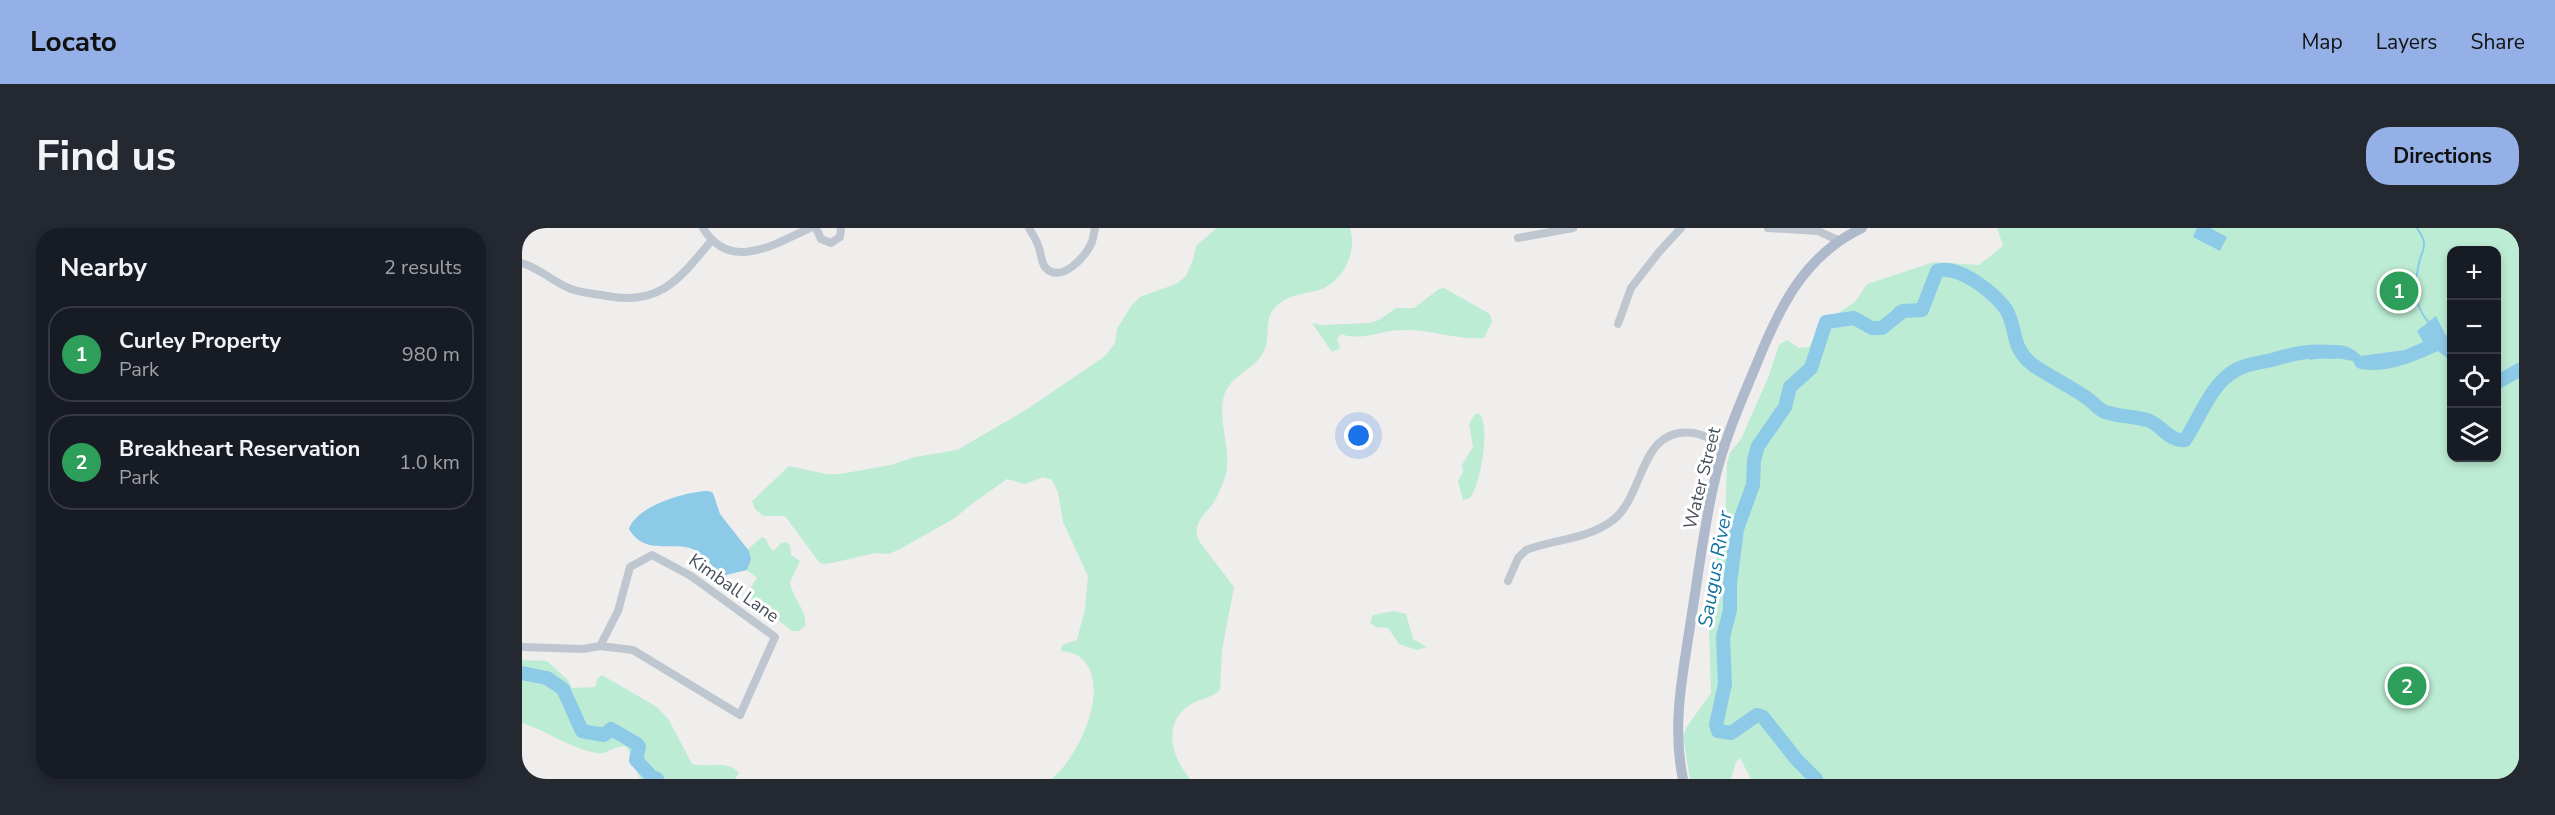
<!DOCTYPE html>
<meta charset="utf-8">
<style>
body{margin:0;font-family:"Nunito Sans",sans-serif;background:#242831;color:#f1f3f6}
.controls{position:absolute;right:18px;top:18px;display:grid;overflow:hidden;border-radius:12px;box-shadow:0 3px 9px #0003}
.controls button{width:54px;height:54px;display:grid;place-items:center;padding:0;border:0;border-bottom:2px solid #363941;background:#171b24;color:#f1f3f6;font:30px sans-serif}
.you{position:absolute;left:837px;top:208px;width:21px;height:21px;margin:-15px;border:4px solid #fff;border-radius:50%;background:#1a73e8;box-shadow:0 0 0 9px #1a73e833}
.badge{display:grid;place-items:center;width:39px;height:39px;border-radius:50%;background:#94b0e7;color:#fff;font-size:20px;font-weight:700}
.pin{position:absolute;translate:-50% -50%;border:3px solid #fff;box-shadow:0 2px 6px #0006}
.list{margin:0;padding:0;list-style:none}
h2{display:flex;justify-content:space-between;align-items:center;height:78px;margin:0;padding:0 24px;font-size:26px}
h2 small{font-size:20px;font-weight:400;color:#9ea1a6}
.list li{display:grid;grid-template-columns:39px 1fr auto;gap:18px;align-items:center;box-sizing:border-box;height:96px;margin:0 12px 12px;padding:0 12px;border:2px solid #363941;border-radius:24px}
.list b{display:block;font-size:22px;white-space:nowrap}
.list p{margin:0;font-size:20px;white-space:nowrap;color:#9ea1a6}
.list em{font-size:20px;font-style:normal;color:#9ea1a6}
.icon{flex:none;width:33px;height:33px;fill:none;stroke:currentColor;stroke-width:2;stroke-linecap:round;stroke-linejoin:round}
.map{position:relative;flex:none;width:1997px;height:551px;overflow:hidden;border-radius:24px}
header{display:flex;align-items:center;gap:36px;box-sizing:border-box;height:84px;padding:0 30px;background:#94b0e7;color:#111}
header strong{font-size:28px}
nav{display:flex;gap:33px;margin-inline-start:auto;font-size:21px}
.intro{display:flex;align-items:center;justify-content:space-between;box-sizing:border-box;height:144px;padding:0 36px}
h1{margin:0;font-size:42px}
.button{padding:15px 27px;border-radius:24px;background:#94b0e7;color:#111;font-size:21px;font-weight:700}
main{display:flex;gap:36px;padding:0 36px}
aside{flex:1;background:#171b24;border-radius:24px;box-shadow:0 3px 9px #0003}
.map>svg:first-child{display:block}
.green{fill:#bdecd4;fill-rule:evenodd}
.water{fill:#8ccae7}
.lines{fill:none;stroke-linecap:round;stroke-linejoin:round}
.stream{stroke:#8ccae7;stroke-width:2}
.river{stroke:#8ccae7;stroke-width:14}
.minor{stroke:#bec6cf;stroke-width:8}
.major{stroke:#aeb9cb;stroke-width:10}
.labels{text-anchor:middle;dominant-baseline:central;stroke-width:6;stroke-linejoin:round;paint-order:stroke}
.street-label{font-size:18px;fill:#464e59;stroke:#fff}
.water-label{font-size:20px;font-style:italic;fill:#13739f;stroke:#fff}
</style>
<header>
<strong>Locato</strong>
<nav><a>Map</a><a>Layers</a><a>Share</a></nav>
</header>
<div class="intro"><h1>Find us</h1><a class="button">Directions</a></div>
<main>
<aside>
<h2>Nearby<small>2 results</small></h2>
<ul class="list">
<li><span class="badge" style="background:#2e9e5b">1</span><div><b>Curley Property</b><p>Park</p></div><em>980 m</em></li>
<li><span class="badge" style="background:#2e9e5b">2</span><div><b>Breakheart Reservation</b><p>Park</p></div><em>1.0 km</em></li>
</ul>
</aside>
<div class="map">
<svg width="1997" height="551" viewBox="0 0 1997 551">
<rect width="100%" height="100%" fill="#f0eded"/>
<g class="green">
<path d="M695,0H828C835,21 824,48 804,59C786,68 768,62 751,82C742,93 749,112 741,125C731,143 709,146 702,168C695,192 711,228 703,249C700,257 697,266 692,274C683,287 669,296 677,313L712,359L700,422L698,461C693,469 681,470 673,474C639,491 648,527 668,551H529C556,531 590,459 560,431C554,425 547,424 539,423L540,417L555,412L563,381L566,348L541,294L536,264L530,252L521,249L503,256L485,251L447,278L433,290L378,321L367,326L353,325L305,336L298,335L294,330L263,288H241L233,281L230,273L267,238L304,246H318L369,237L393,229L435,222L507,180L583,128L593,115L595,101L609,78L618,69L654,56L664,48L671,32L674,18Z"/>
<path d="M1475,0H1997V551H1229L1218,530L1214,534L1209,551H1168L1161,509L1164,500L1189,465L1187,396L1190,378L1187,363L1203,293L1205,235L1208,225L1219,211L1246,150L1257,117L1265,112L1277,120L1287,119C1294,109 1293,96 1302,87L1311,88L1333,74L1345,56L1412,34L1457,37L1481,18ZM1930,22H1974V230H1930Z"/>
<path d="M922,60L968,86L970,94L962,110C937,112 910,102 883,102C862,101 839,114 819,106L815,110L818,120L810,124L790,95L799,97L848,95L857,92L874,80H892L917,61Z"/>
<path d="M953,186H958C968,201 959,256 948,270L941,272L936,253L941,244L940,237L951,219L947,196Z"/>
<path d="M240,309L244,311L248,320L252,323L259,315L264,314L268,317L269,327L278,333L268,354C270,370 286,383 283,398L277,403H270L224,367L235,350L225,342L229,331L225,322Z"/>
<polygon points="871,383 884,386 891,411 905,419 895,422 877,416 866,400 854,399 848,395 851,387"/>
<path d="M0,432L25,433L46,452L50,460L73,459L76,450L80,447L135,479L147,492L170,536C187,540 206,532 217,545L213,551H118L105,519C94,515 87,527 74,525C47,520 26,503 0,495Z"/>
</g>
<g class="water">
<polygon points="1675,0 1688,0 1705,9 1698,23 1671,9"/>
<polygon points="1383,76 1394,83 1364,101 1356,102 1366,91 1373,79"/>
<path d="M1914,88L1923,106L1929,111V133L1916,123C1891,134 1863,147 1835,140L1831,133L1809,129L1787,132C1802,115 1822,111 1839,128L1883,122L1901,114L1895,103Z"/>
<path d="M187,263L191,265L198,286L227,323L229,331L225,342L200,348C190,339 181,324 168,320C148,314 122,327 107,301C114,278 165,263 187,263Z"/>
</g>
<g class="lines">
<path class="stream" d="M1895,0C1898,5 1903,11 1902,17C1902,22 1899,27 1898,31C1892,55 1890,75 1907,95"/>
<g class="river">
<polyline points="1974,155 1997,142"/>
<polyline points="0,445 25,450 41,461 60,503 82,507 89,501 115,516 117,519 114,532 129,548 135,551"/>
<path d="M1294,551L1275,532L1241,489L1235,487L1209,505L1196,503L1194,497L1203,456L1201,409L1208,382V355L1215,301L1231,257L1232,232L1236,218L1263,179L1268,159L1289,140L1304,94L1332,90L1350,100H1360L1381,83L1400,82L1415,43C1435,35 1477,67 1486,85C1495,105 1490,121 1511,137C1528,149 1548,158 1565,170C1571,174 1576,181 1583,184C1598,189 1614,188 1628,193C1641,199 1648,214 1663,212C1680,187 1691,148 1723,138C1731,135 1741,134 1750,132C1772,125 1789,122 1813,124"/>
</g>
<g class="minor">
<path d="M181,0C208,45 253,16 288,0"/>
<polyline points="294,0 299,11 309,15 318,9 319,0"/>
<path d="M507,0C510,6 514,11 516,17C519,24 519,34 523,39C538,57 564,29 570,14C571,10 572,5 573,0"/>
<polyline points="1246,0 1296,3 1318,13"/>
<polyline points="996,10 1051,0"/>
<path d="M0,35C19,41 31,54 49,61C60,65 73,66 85,68C139,78 158,50 190,12"/>
<polyline points="1096,96 1109,60 1137,24 1159,0"/>
<path d="M986,353L996,330L1004,322C1032,311 1065,312 1091,292C1123,268 1117,197 1172,205C1182,207 1193,213 1202,216"/>
<polyline points="0,419 61,421 78,418 96,383 108,339 130,327 169,348 253,409 218,487 111,422 78,418"/>
</g>
<path class="major" d="M1161,551C1149,495 1162,441 1170,385C1177,342 1182,298 1192,255C1201,215 1217,178 1233,140C1256,82 1281,28 1340,0"/>
</g>
<g class="labels">
<g class="street-label">
<text transform="translate(1180 250) rotate(-76)">Water Street</text>
<text transform="translate(212 360) rotate(35)">Kimball Lane</text>
</g>
<g class="water-label">
<text transform="translate(1193 341) rotate(-80)">Saugus River</text>
</g>
</g>
</svg>
<div class="controls">
<button>+</button>
<button>−</button>
<button><svg class="icon" aria-label="locate" viewBox="0 0 24 24"><circle cx="12" cy="12" r="6"/><path d="M12 2v4M12 18v4M2 12h4M18 12h4"/></svg></button>
<button><svg class="icon" aria-label="layers" viewBox="0 0 24 24"><path d="M12 4l9 5-9 5-9-5zM3 14l9 5 9-5"/></svg></button>
</div>
<div class="you"></div>
<div class="pin badge" style="left:1877px;top:63px;background:#2e9e5b">1</div>
<div class="pin badge" style="left:1885px;top:458px;background:#2e9e5b">2</div>
</div>
</main>
